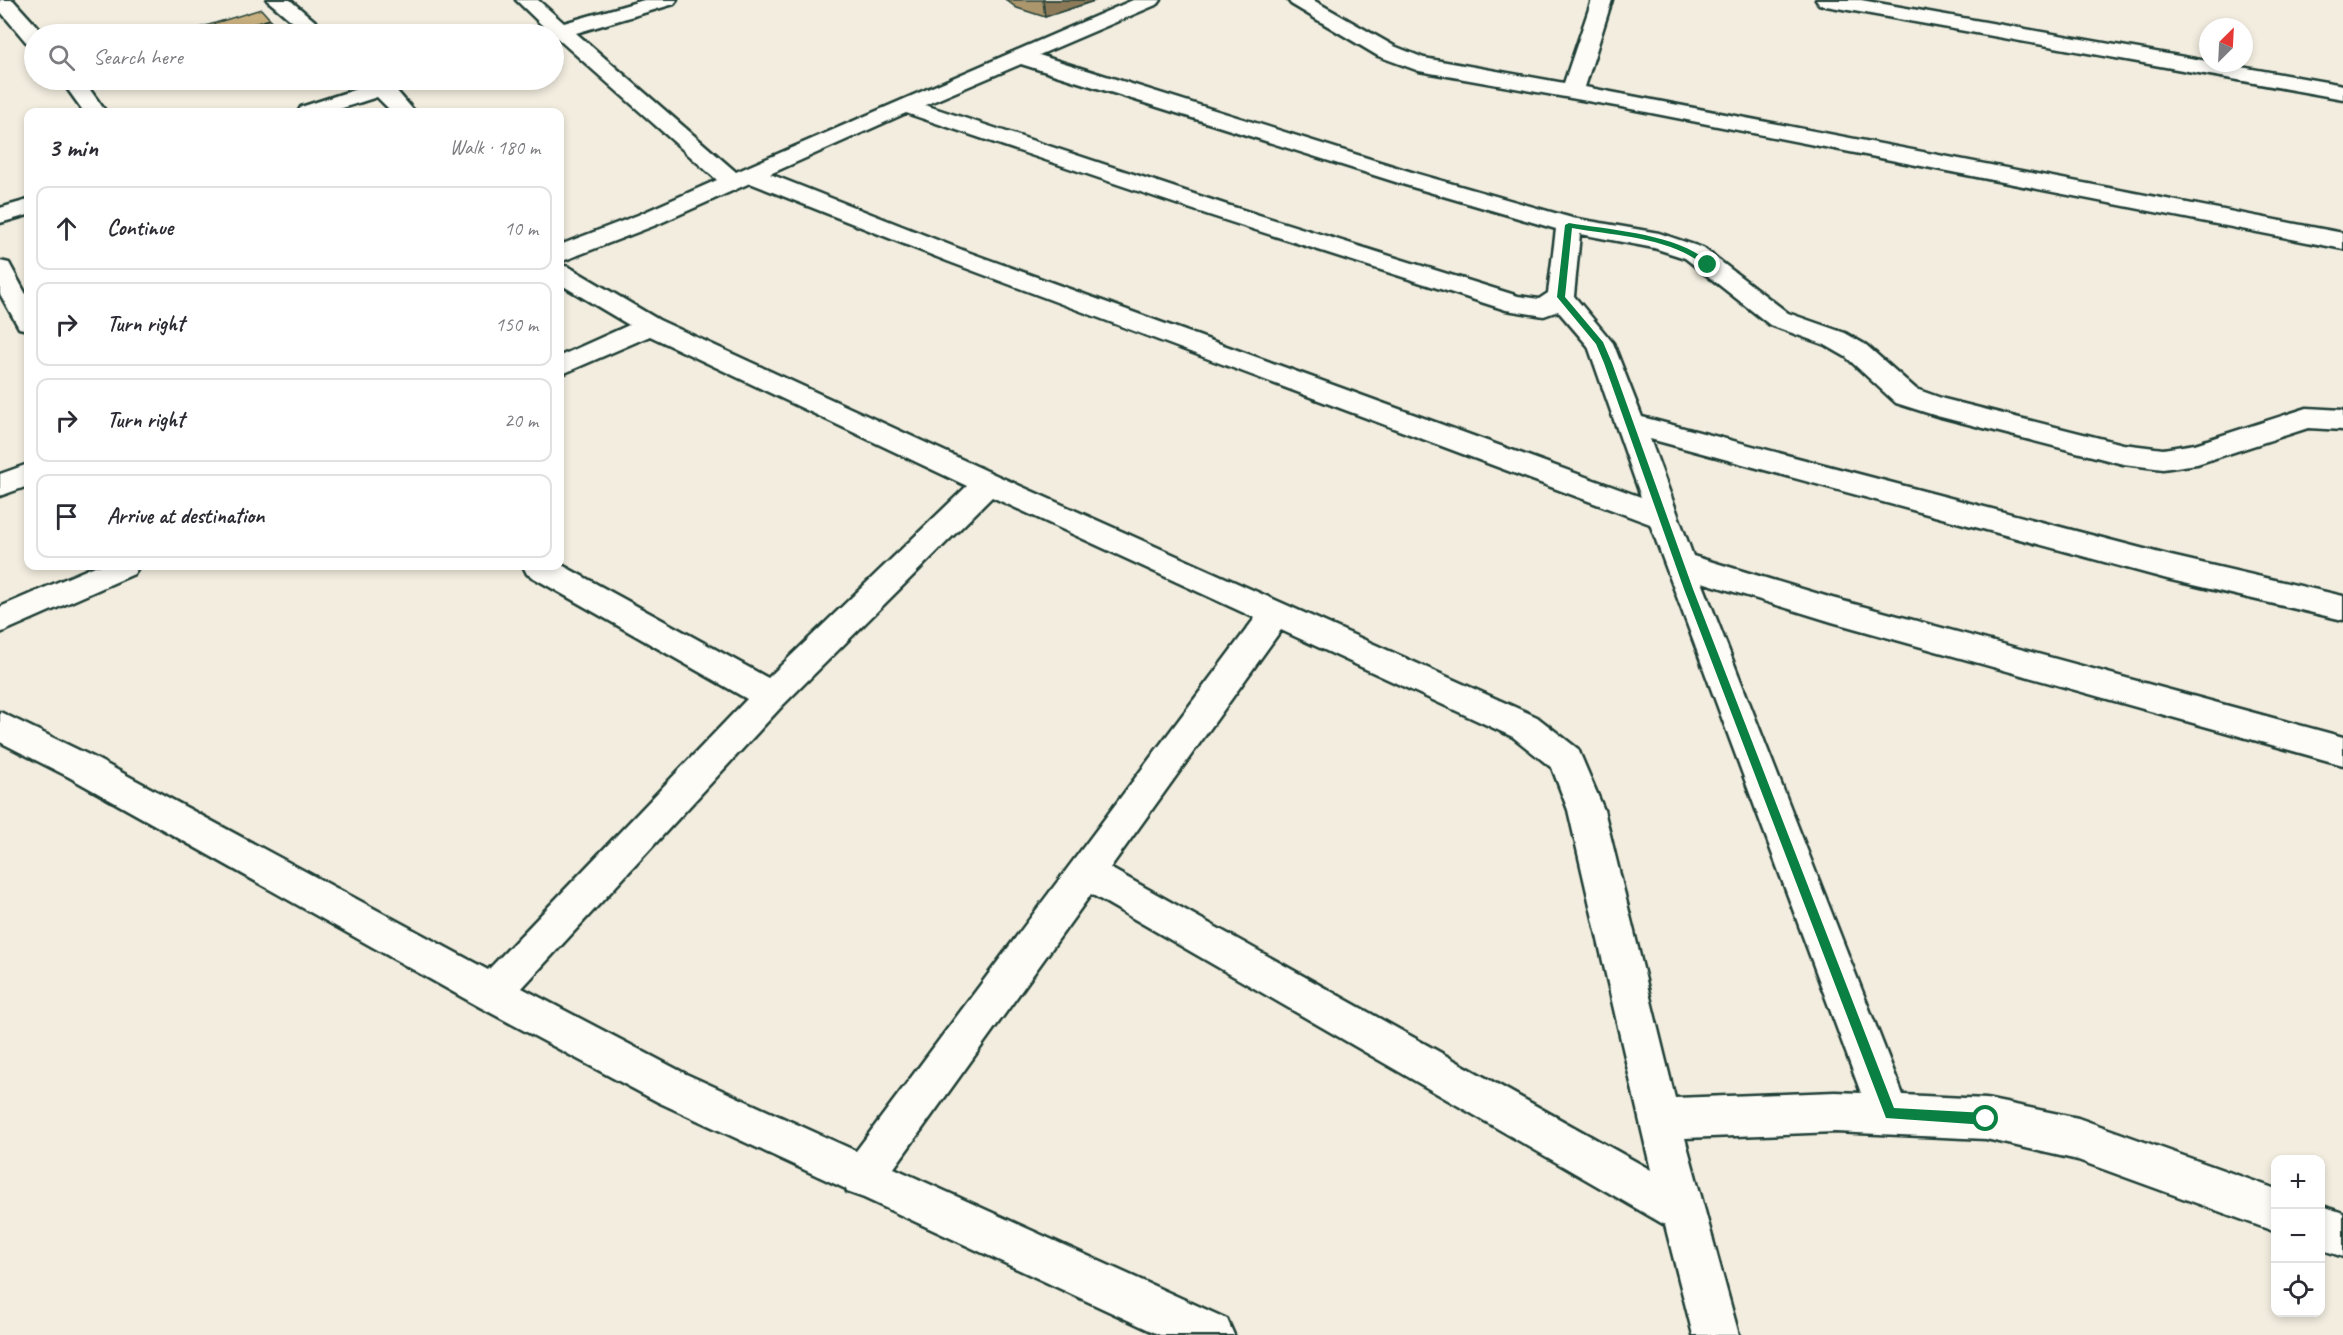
<!DOCTYPE html>
<meta charset="utf-8">
<style>
body{margin:0;font-family:Caveat,sans-serif;background:#f7f7f7;color:#2b2b33}
.controls{position:absolute;right:18px;bottom:18px;display:grid;overflow:hidden;border-radius:12px;box-shadow:0 3px 9px #0003}
.controls button{width:54px;height:54px;display:grid;place-items:center;padding:0;border:0;border-bottom:2px solid #e1e1e2;background:#fff;color:#2b2b33;font:30px sans-serif}
.compass{position:absolute;left:2199px;top:18px;width:54px;height:54px;border-radius:50%;background:#fff;box-shadow:0 3px 9px #0003;rotate:24deg}
.stop{position:absolute;width:18px;height:18px;margin:-14px;border:4px solid #0b8043;border-radius:50%;background:#fff}
.stop.end{background:#0b8043;border-color:#fff;box-shadow:0 2px 6px #0008}
.list{margin:0;padding:0;list-style:none}
h2{display:flex;justify-content:space-between;align-items:center;height:78px;margin:0;padding:0 24px;font-size:26px}
h2 small{font-size:20px;font-weight:400;color:#7c7c81}
.list li{display:grid;grid-template-columns:39px 1fr auto;gap:18px;align-items:center;box-sizing:border-box;height:84px;margin:0 12px 12px;padding:0 12px;border:2px solid #e1e1e2;border-radius:12px}
.list b{display:block;font-size:22px;white-space:nowrap}
.list em{font-size:20px;font-style:normal;color:#7c7c81}
.icon{flex:none;width:33px;height:33px;fill:none;stroke:currentColor;stroke-width:2;stroke-linecap:round;stroke-linejoin:round}
.map{position:relative;flex:none;width:2343px;height:1335px;overflow:hidden}
.search{position:absolute;background:#fff;box-shadow:0 3px 9px #0003;left:24px;top:24px;width:540px;height:66px;display:flex;align-items:center;gap:15px;box-sizing:border-box;padding:0 21px;border-radius:33px;color:#7c7c81;font-size:22px}
.panel{position:absolute;background:#fff;box-shadow:0 3px 9px #0003;left:24px;top:108px;width:540px;height:462px;border-radius:12px}
.map>svg:first-child{display:block}
.lines{fill:none;stroke-linecap:round;stroke-linejoin:round}
.minor-casing{stroke:#1f3d34;stroke-width:5}
.minor{fill:#fdfcf7;fill-rule:evenodd}
.wall{fill:#ac966d;stroke:#1f3d34;stroke-width:1.5}
.shaded-wall{fill:#8c7a59;stroke:#1f3d34;stroke-width:1.5}
.building{fill:#c8af7f;stroke:#1f3d34;stroke-width:1.5}
.route{fill:#0b8043}
</style>
<div class="map">
<svg width="2343" height="1335" viewBox="0 0 2343 1335">
<rect width="100%" height="100%" fill="#f2eddf"/>
<filter id="ink" filterUnits="userSpaceOnUse"><feTurbulence type="fractalNoise" baseFrequency=".0167" numOctaves="2"/><feDisplacementMap in="SourceGraphic" scale="12" xChannelSelector="R" yChannelSelector="G"/><feConvolveMatrix kernelMatrix="1 2 1 2 8 2 1 2 1" color-interpolation-filters="sRGB"/></filter>
<g filter="url(#ink)">
<g class="lines">
<defs>
<g id="minor">
<polygon points="0,0 13,0 42,32 43,34 34,34 34,43 26,42 0,11"/>
<polygon points="267,0 290,0 330,34 307,34"/>
<path d="M516,0H538L564,23L644,0H677L674,4L576,33L736,172L1133,0H1161L1158,4L1039,55L1418,174L1572,218L1659,233L1703,248L1788,313L1845,333L1866,345L1916,389L1944,399L2123,444L2163,449L2195,444L2307,408L2343,410V430L2308,428L2197,464L2163,469L2123,464L1937,416L1896,403L1846,357L1825,345L1770,325L1685,258L1654,248L1580,234L1574,296L1613,343L1642,417L2171,556L2343,596V620L2171,580L1650,439L1693,556L1832,598L2343,737V765L1832,622L1702,582L1903,1095L1986,1099L2078,1118L2276,1189V1232L2078,1160L1986,1139L1835,1132L1685,1138L1739,1335H1693L1665,1225L1091,894L894,1168L1227,1319L1234,1335H1160L864,1198L847,1192L846,1189L658,1102L478,1006L69,777L0,742V712L93,757L488,970L747,699L527,574L523,566H560V564L768,678L967,486L650,336L560,375V356L629,325L560,284V265L569,267L659,320L998,476L1537,717L1578,749L1604,810L1675,1098L1835,1092L1861,1093L1650,524L947,261L750,183L656,225L560,262V245L638,215L717,180L557,38L554,39V34H538L540,29L545,28ZM1021,64L1402,184L1556,229L1548,293L1539,299L1518,296L1227,205L925,105ZM906,113L1209,215L1506,310L1544,316L1558,311L1588,346L1641,497L965,251L770,174ZM992,497L1255,618L856,1151L686,1074L522,988L783,705ZM1281,630L1513,737L1552,768L1568,810L1651,1170L1110,868Z"/>
<polygon points="1288,0 1313,0 1394,46 1424,58 1564,83 1592,0 1612,0 1585,87 2343,233 2343,249 1621,107 1419,71 1378,56 1291,4"/>
<polygon points="1816,0 1861,0 2343,85 2343,99 1826,6 1819,4"/>
<polygon points="61,80 83,80 106,112 84,112"/>
<polygon points="362,80 416,80 413,85 396,90 415,112 392,112 377,97 330,112 298,112 301,107 366,86"/>
<polygon points="28,200 28,215 0,223 0,208"/>
<polygon points="0,261 9,263 28,298 28,330 19,328 0,294"/>
<polygon points="28,464 28,486 0,496 0,474"/>
<polygon points="95,566 139,566 134,574 0,633 0,607"/>
<polygon points="2320,1205 2343,1213 2343,1257 2320,1249"/>
</g>
</defs>
<use href="#minor" class="minor-casing"/>
<use href="#minor" class="minor"/>
</g>
<polygon class="wall" points="1006,0 1097,0 1045,17 1017,8"/>
<g class="shaded-wall">
<polygon points="1043,0 1097,0 1045,17"/>
<polygon points="270,19 277,32 270,34 220,34"/>
</g>
<polygon class="building" points="261,9 270,19 220,34 196,34 192,30"/>
</g>
<path class="route" d="M1569,223C1610,230 1682,234 1712,265L1705,266C1670,237 1616,236 1572,228L1565,297L1603,342L1612,363L1693,589L1894,1108L1986,1113L1992,1119L1990,1123L1986,1125L1886,1118L1684,589L1604,363L1596,344L1557,297L1565,225Z"/>
</svg>
<div class="controls">
<button>+</button>
<button>−</button>
<button><svg class="icon" aria-label="locate" viewBox="0 0 24 24"><circle cx="12" cy="12" r="6"/><path d="M12 2v4M12 18v4M2 12h4M18 12h4"/></svg></button>
</div>
<svg class="compass" viewBox="-18 -18 36 36"><path d="M0-13l5 13h-10z" fill="#e53935"/><path d="M0 13l5-13h-10z" fill="#7c7c81"/></svg>
<div class="stop" style="left:1986px;top:1119px"></div>
<div class="stop end" style="left:1708px;top:265px"></div>
<div class="search"><svg class="icon" aria-label="search" viewBox="0 0 24 24"><circle cx="10" cy="10" r="6"/><path d="M15 15l6 6"/></svg>Search here</div>
<section class="panel">
<h2>3 min<small>Walk · 180 m</small></h2>
<ul class="list">
<li><svg class="icon" aria-label="ahead" viewBox="0 0 24 24"><path d="M12 20V5M6 11l6-6 6 6"/></svg><div><b>Continue</b></div><em>10 m</em></li>
<li><svg class="icon" aria-label="right" viewBox="0 0 24 24"><path d="M7 20v-9h11M14 6l5 5-5 5"/></svg><div><b>Turn right</b></div><em>150 m</em></li>
<li><svg class="icon" aria-label="right" viewBox="0 0 24 24"><path d="M7 20v-9h11M14 6l5 5-5 5"/></svg><div><b>Turn right</b></div><em>20 m</em></li>
<li><svg class="icon" aria-label="arrive" viewBox="0 0 24 24"><path d="M6 21V4h12l-3 4 3 4H6"/></svg><div><b>Arrive at destination</b></div></li>
</ul>
</section>
</div>
